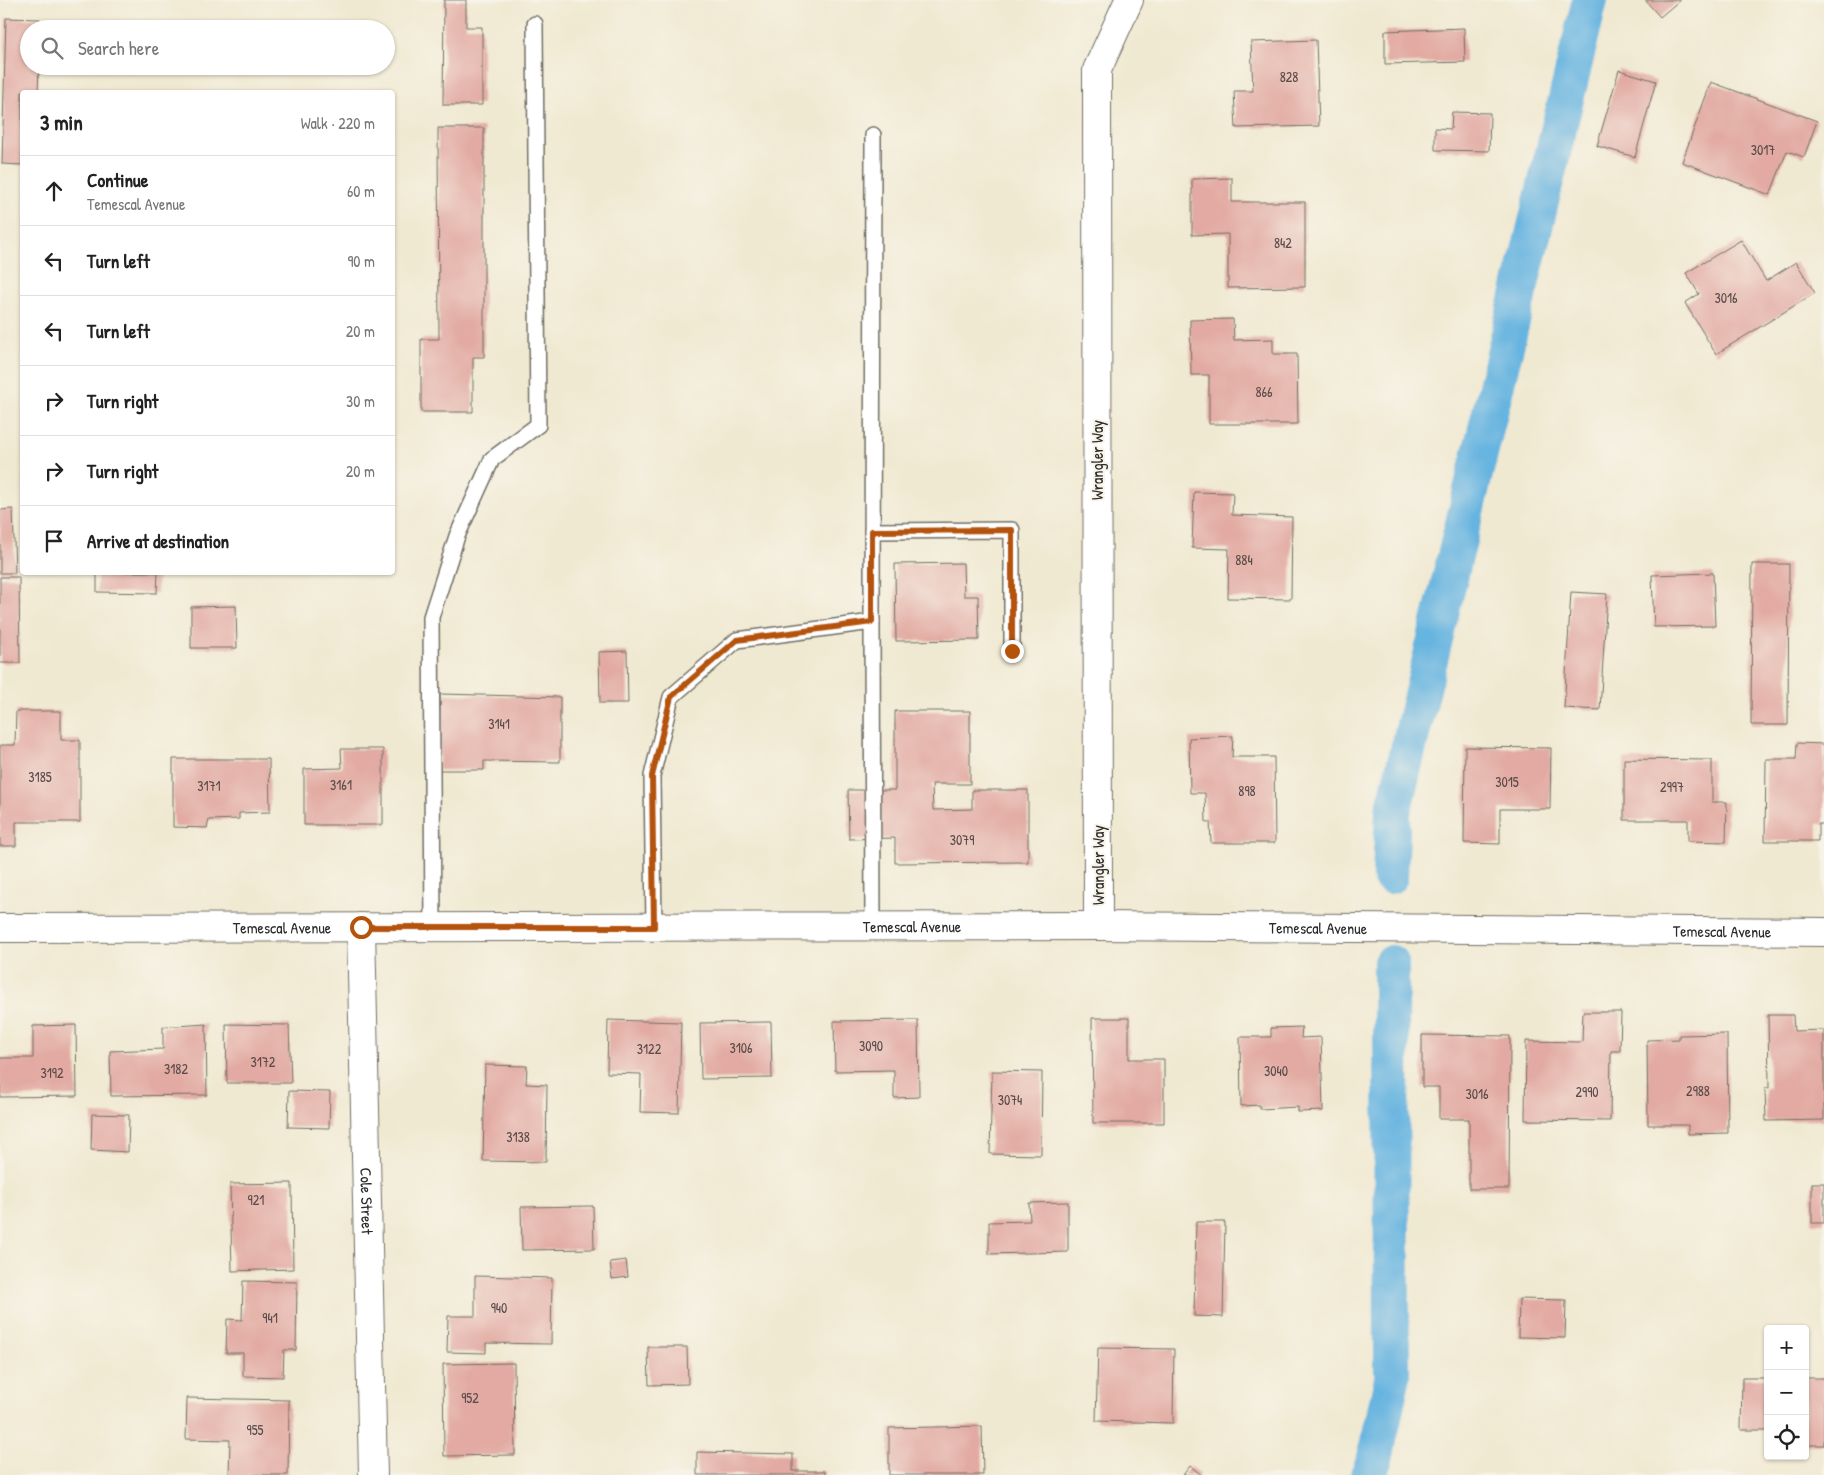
<!DOCTYPE html>
<meta charset="utf-8">
<style>
body{margin:0;font-family:"Patrick Hand",sans-serif;background:#f6f6f6;color:#222}
.controls{position:absolute;right:15px;bottom:15px;display:grid;overflow:hidden;border-radius:5px;box-shadow:0 1px 4px #0004}
.controls button{width:45px;height:45px;display:grid;place-items:center;padding:0;border:0;border-bottom:1px solid #e0e0e0;background:#fff;color:#222;font:25px sans-serif}
.stop{position:absolute;width:15px;height:15px;margin:-11px;border:4px solid #b45309;border-radius:50%;background:#fff}
.stop.end{background:#b45309;border-color:#fff;box-shadow:0 1px 5px #0008}
.list{margin:0;padding:0;list-style:none}
h2{display:flex;justify-content:space-between;align-items:center;height:65px;margin:0;padding:0 20px;font-size:21px}
h2 small{font-size:16px;font-weight:400;color:#767676}
.list li{display:grid;grid-template-columns:32px 1fr auto;gap:15px;align-items:center;box-sizing:border-box;height:70px;padding:0 20px;border-top:1px solid #e0e0e0}
.list b{display:block;font-size:19px;white-space:nowrap}
.list p{margin:0;font-size:16px;white-space:nowrap;color:#767676}
.list em{font-size:16px;font-style:normal;color:#767676}
.icon{flex:none;width:28px;height:28px;fill:none;stroke:currentColor;stroke-width:2;stroke-linecap:round;stroke-linejoin:round}
.map{position:relative;flex:none;width:1824px;height:1475px;overflow:hidden}
.search{position:absolute;background:#fff;box-shadow:0 1px 4px #0004;left:20px;top:20px;width:375px;height:55px;display:flex;align-items:center;gap:12px;box-sizing:border-box;padding:0 18px;border-radius:28px;color:#767676;font-size:19px}
.panel{position:absolute;background:#fff;box-shadow:0 1px 4px #0004;left:20px;top:90px;width:375px;height:485px;border-radius:5px}
.map>svg:first-child{display:block}
.lines{fill:none;stroke-linecap:round;stroke-linejoin:round}
.canal{stroke:#66b4e0;stroke-width:36}
.building{fill:#e2aaa2}
.service-casing{stroke:#706e65;stroke-width:18}
.minor-casing{stroke:#706e65;stroke-width:30}
.service{stroke:#fff;stroke-width:15}
.minor{stroke:#fff;stroke-width:28}
.route{stroke:#b45309;stroke-width:6}
.labels{text-anchor:middle;dominant-baseline:central;stroke-width:4;stroke-linejoin:round;paint-order:stroke}
.number-label{font-size:14px;fill:#594b49}
.street-label{font-size:16px;fill:#2b2b2b;stroke:#f7f3e8}
</style>
<div class="map">
<svg width="1824" height="1475" viewBox="0 0 1824 1475">
<rect width="100%" height="100%" fill="#f7f3e8"/>
<filter id="ink" filterUnits="userSpaceOnUse"><feTurbulence type="fractalNoise" baseFrequency=".02" numOctaves="2"/><feDisplacementMap in="SourceGraphic" scale="10" xChannelSelector="R" yChannelSelector="G"/><feConvolveMatrix kernelMatrix="1 2 1 2 8 2 1 2 1" color-interpolation-filters="sRGB"/></filter>
<filter id="wash" filterUnits="userSpaceOnUse"><feTurbulence type="fractalNoise" baseFrequency=".0096" numOctaves="4" result="noise"/><feDisplacementMap in="SourceGraphic" scale="20" xChannelSelector="R" yChannelSelector="G"/><feGaussianBlur stdDeviation="1.12" result="paint"/><feColorMatrix in="noise" values="0 0 0 0 0 0 0 0 0 0 0 0 0 0 0 0 0 1.4 0 .05"/><feComposite in="paint" operator="in"/></filter>
<g filter="url(#wash)">
<rect width="100%" height="100%" fill="#f0e9d1"/>
<g class="lines">
<g class="canal">
<polyline points="1390,876 1393,812 1590,0"/>
<polyline points="1368,1475 1375,1458 1392,1379 1391,963"/>
</g>
</g>
<g id="blocks">
<g class="building">
<polygon points="444,0 466,0 466,27 482,27 482,105 443,105"/>
<polygon points="1645,0 1680,0 1660,17"/>
<polygon points="6,18 40,19 40,29 29,29 29,66 39,66 38,92 22,92 22,165 2,164"/>
<polygon points="1464,28 1465,62 1385,64 1385,31"/>
<polygon points="1316,40 1319,126 1236,128 1234,91 1253,91 1251,42"/>
<polygon points="1619,70 1656,81 1635,157 1597,146"/>
<polygon points="1711,82 1817,121 1804,157 1787,151 1770,195 1682,162"/>
<polygon points="1452,112 1490,113 1489,151 1435,150 1435,128 1451,129"/>
<polygon points="438,128 484,128 484,357 473,357 473,412 421,412 421,339 439,339"/>
<polygon points="1232,178 1232,202 1305,202 1305,287 1228,288 1228,234 1192,235 1192,179"/>
<polygon points="1741,240 1766,281 1796,262 1815,293 1716,354 1685,303 1699,294 1686,273"/>
<polygon points="1233,319 1234,340 1273,339 1273,354 1297,354 1298,424 1209,424 1209,375 1191,375 1190,320"/>
<polygon points="1194,492 1233,493 1232,515 1292,517 1291,599 1228,598 1229,549 1192,548"/>
<polygon points="13,509 15,573 0,573 0,510"/>
<polygon points="963,563 964,596 978,596 979,640 896,641 895,564"/>
<polygon points="1752,564 1789,564 1788,725 1751,725"/>
<polygon points="97,572 158,572 157,593 97,592"/>
<polygon points="1713,573 1715,626 1654,627 1652,575"/>
<polygon points="0,577 19,577 20,663 0,663"/>
<polygon points="1571,592 1607,594 1600,710 1564,708"/>
<polygon points="236,606 237,648 191,648 191,607"/>
<polygon points="627,651 628,703 600,703 599,652"/>
<polygon points="440,694 560,697 560,762 484,761 484,770 439,770"/>
<polygon points="16,711 61,711 61,740 80,740 80,822 16,822 16,846 0,846 0,745 15,745"/>
<polygon points="895,711 970,711 970,784 932,784 933,810 972,809 972,790 1028,790 1028,862 895,863 895,838 849,839 848,790 895,790"/>
<polygon points="1233,736 1232,757 1274,757 1275,843 1211,843 1210,822 1206,822 1205,793 1190,793 1189,738"/>
<polygon points="1797,743 1824,744 1824,824 1818,824 1818,841 1765,841 1766,759 1796,759"/>
<polygon points="1465,747 1551,748 1550,809 1500,809 1500,844 1464,843"/>
<polygon points="341,749 383,749 383,825 304,825 304,769 342,768"/>
<polygon points="173,759 269,759 270,812 239,813 239,819 209,820 207,828 173,827"/>
<polygon points="1624,759 1712,760 1712,802 1727,802 1726,842 1688,841 1688,820 1624,820"/>
<polygon points="1583,1012 1621,1012 1620,1051 1611,1051 1610,1121 1525,1120 1526,1041 1582,1042"/>
<polygon points="1768,1015 1793,1015 1794,1031 1824,1030 1824,1120 1766,1121 1765,1088 1769,1088"/>
<polygon points="1092,1018 1129,1018 1129,1059 1164,1059 1164,1123 1093,1123"/>
<polygon points="608,1020 681,1022 679,1113 640,1112 641,1074 607,1073"/>
<polygon points="918,1020 919,1097 894,1098 894,1070 835,1071 834,1021"/>
<polygon points="771,1022 772,1078 701,1079 700,1023"/>
<polygon points="206,1024 207,1095 111,1096 110,1051 163,1049 163,1027"/>
<polygon points="226,1024 289,1025 291,1083 227,1083"/>
<polygon points="76,1025 77,1096 0,1097 0,1058 33,1058 33,1026"/>
<polygon points="1302,1027 1301,1038 1321,1037 1323,1111 1298,1112 1298,1107 1260,1109 1260,1105 1241,1106 1240,1037 1271,1037 1271,1028"/>
<polygon points="1727,1034 1728,1133 1688,1134 1688,1125 1648,1125 1647,1040 1679,1039 1679,1035"/>
<polygon points="1422,1035 1510,1036 1509,1189 1469,1189 1469,1119 1439,1119 1439,1087 1422,1087"/>
<polygon points="485,1065 527,1066 526,1084 547,1085 546,1162 483,1161"/>
<polygon points="992,1071 1042,1072 1041,1155 990,1154"/>
<polygon points="289,1091 330,1092 329,1128 288,1127"/>
<polygon points="92,1114 129,1115 128,1152 91,1150"/>
<polygon points="292,1183 293,1269 232,1271 230,1184"/>
<rect x="1812" y="1183" width="12" height="40"/>
<polygon points="1068,1202 1068,1252 989,1254 989,1222 1030,1221 1029,1203"/>
<polygon points="593,1206 594,1249 522,1250 521,1207"/>
<polygon points="1196,1222 1225,1222 1223,1317 1194,1316"/>
<polygon points="626,1260 628,1277 612,1279 610,1262"/>
<polygon points="475,1276 552,1278 551,1344 486,1343 486,1353 447,1352 448,1316 475,1316"/>
<polygon points="243,1281 297,1282 296,1350 284,1350 283,1377 243,1376 243,1353 226,1353 227,1319 242,1320"/>
<polygon points="1519,1299 1566,1300 1565,1338 1518,1337"/>
<polygon points="648,1347 687,1347 688,1384 649,1385"/>
<polygon points="1098,1348 1174,1349 1173,1423 1096,1421"/>
<polygon points="514,1363 515,1455 444,1456 443,1364"/>
<polygon points="1742,1378 1768,1378 1768,1430 1741,1430"/>
<rect x="1805" y="1378" width="19" height="67"/>
<polygon points="187,1398 289,1400 288,1475 229,1475 230,1440 186,1439"/>
<polygon points="982,1426 983,1475 889,1475 889,1428"/>
<polygon points="697,1452 793,1454 793,1471 825,1471 825,1475 697,1475"/>
<polygon points="1190,1466 1202,1475 1183,1475"/>
</g>
</g>
</g>
<g filter="url(#ink)">
<use href="#blocks" fill-opacity="0" stroke="#706e65" stroke-width="1"/>
<g class="lines">
<defs>
<g id="service">
<polyline points="872,531 1012,530 1012,651"/>
<polyline points="872,622 873,135"/>
<polyline points="433,927 431,617 457,536 492,459 538,425 535,24"/>
<polyline points="654,927 652,776 671,697 737,640 872,622 873,927"/>
</g>
<g id="minor">
<polyline points="1098,926 1097,70 1129,0"/>
<path id="s1" d="M361,927L373,1475"/>
<path id="s2" d="M0,928L1098,926L1824,932"/>
</g>
</defs>
<use href="#service" class="service-casing"/>
<use href="#minor" class="minor-casing"/>
<use href="#service" class="service"/>
<use href="#minor" class="minor"/>
</g>
</g>
<g class="lines" filter="url(#ink)">
<polyline class="route" points="361,927 654,927 652,776 671,697 737,640 872,622 872,531 1012,530 1012,651"/>
</g>
<g class="labels">
<g class="number-label">
<text x="1289" y="76">828</text>
<text x="1763" y="149">3017</text>
<text x="1283" y="242">842</text>
<text x="1726" y="297">3016</text>
<text x="1264" y="391">866</text>
<text x="1244" y="559">884</text>
<text x="499" y="723">3141</text>
<text x="40" y="776">3185</text>
<text x="1507" y="781">3015</text>
<text x="341" y="784">3161</text>
<text x="209" y="785">3171</text>
<text x="1672" y="786">2997</text>
<text x="1247" y="790">898</text>
<text x="962" y="839">3079</text>
<text x="871" y="1045">3090</text>
<text x="741" y="1047">3106</text>
<text x="649" y="1048">3122</text>
<text x="263" y="1061">3172</text>
<text x="176" y="1068">3182</text>
<text x="1276" y="1070">3040</text>
<text x="52" y="1072">3192</text>
<text x="1698" y="1090">2988</text>
<text x="1587" y="1091">2990</text>
<text x="1477" y="1093">3016</text>
<text x="1010" y="1099">3074</text>
<text x="518" y="1136">3138</text>
<text x="256" y="1199">921</text>
<text x="499" y="1307">940</text>
<text x="270" y="1317">941</text>
<text x="470" y="1397">952</text>
<text x="255" y="1429">955</text>
</g>
<g class="street-label">
<text transform="translate(1097 460) rotate(-90)">Wrangler Way</text>
<text transform="translate(1098 865) rotate(-90)">Wrangler Way</text>
<text stroke="none"><textPath href="#s2" startOffset="282">Temescal Avenue</textPath></text>
<text stroke="none"><textPath href="#s2" startOffset="912">Temescal Avenue</textPath></text>
<text stroke="none"><textPath href="#s2" startOffset="1318">Temescal Avenue</textPath></text>
<text stroke="none"><textPath href="#s2" startOffset="1722">Temescal Avenue</textPath></text>
<text stroke="none"><textPath href="#s1" startOffset="274">Cole Street</textPath></text>
</g>
</g>
</svg>
<div class="controls">
<button>+</button>
<button>−</button>
<button><svg class="icon" aria-label="locate" viewBox="0 0 24 24"><circle cx="12" cy="12" r="6"/><path d="M12 2v4M12 18v4M2 12h4M18 12h4"/></svg></button>
</div>
<div class="stop" style="left:361px;top:927px"></div>
<div class="stop end" style="left:1012px;top:651px"></div>
<div class="search"><svg class="icon" aria-label="search" viewBox="0 0 24 24"><circle cx="10" cy="10" r="6"/><path d="M15 15l6 6"/></svg>Search here</div>
<section class="panel">
<h2>3 min<small>Walk · 220 m</small></h2>
<ul class="list">
<li><svg class="icon" aria-label="ahead" viewBox="0 0 24 24"><path d="M12 20V5M6 11l6-6 6 6"/></svg><div><b>Continue</b><p>Temescal Avenue</p></div><em>60 m</em></li>
<li><svg class="icon" aria-label="left" viewBox="0 0 24 24"><path d="M17 20v-9H6M10 6l-5 5 5 5"/></svg><div><b>Turn left</b></div><em>90 m</em></li>
<li><svg class="icon" aria-label="left" viewBox="0 0 24 24"><path d="M17 20v-9H6M10 6l-5 5 5 5"/></svg><div><b>Turn left</b></div><em>20 m</em></li>
<li><svg class="icon" aria-label="right" viewBox="0 0 24 24"><path d="M7 20v-9h11M14 6l5 5-5 5"/></svg><div><b>Turn right</b></div><em>30 m</em></li>
<li><svg class="icon" aria-label="right" viewBox="0 0 24 24"><path d="M7 20v-9h11M14 6l5 5-5 5"/></svg><div><b>Turn right</b></div><em>20 m</em></li>
<li><svg class="icon" aria-label="arrive" viewBox="0 0 24 24"><path d="M6 21V4h12l-3 4 3 4H6"/></svg><div><b>Arrive at destination</b></div></li>
</ul>
</section>
</div>
